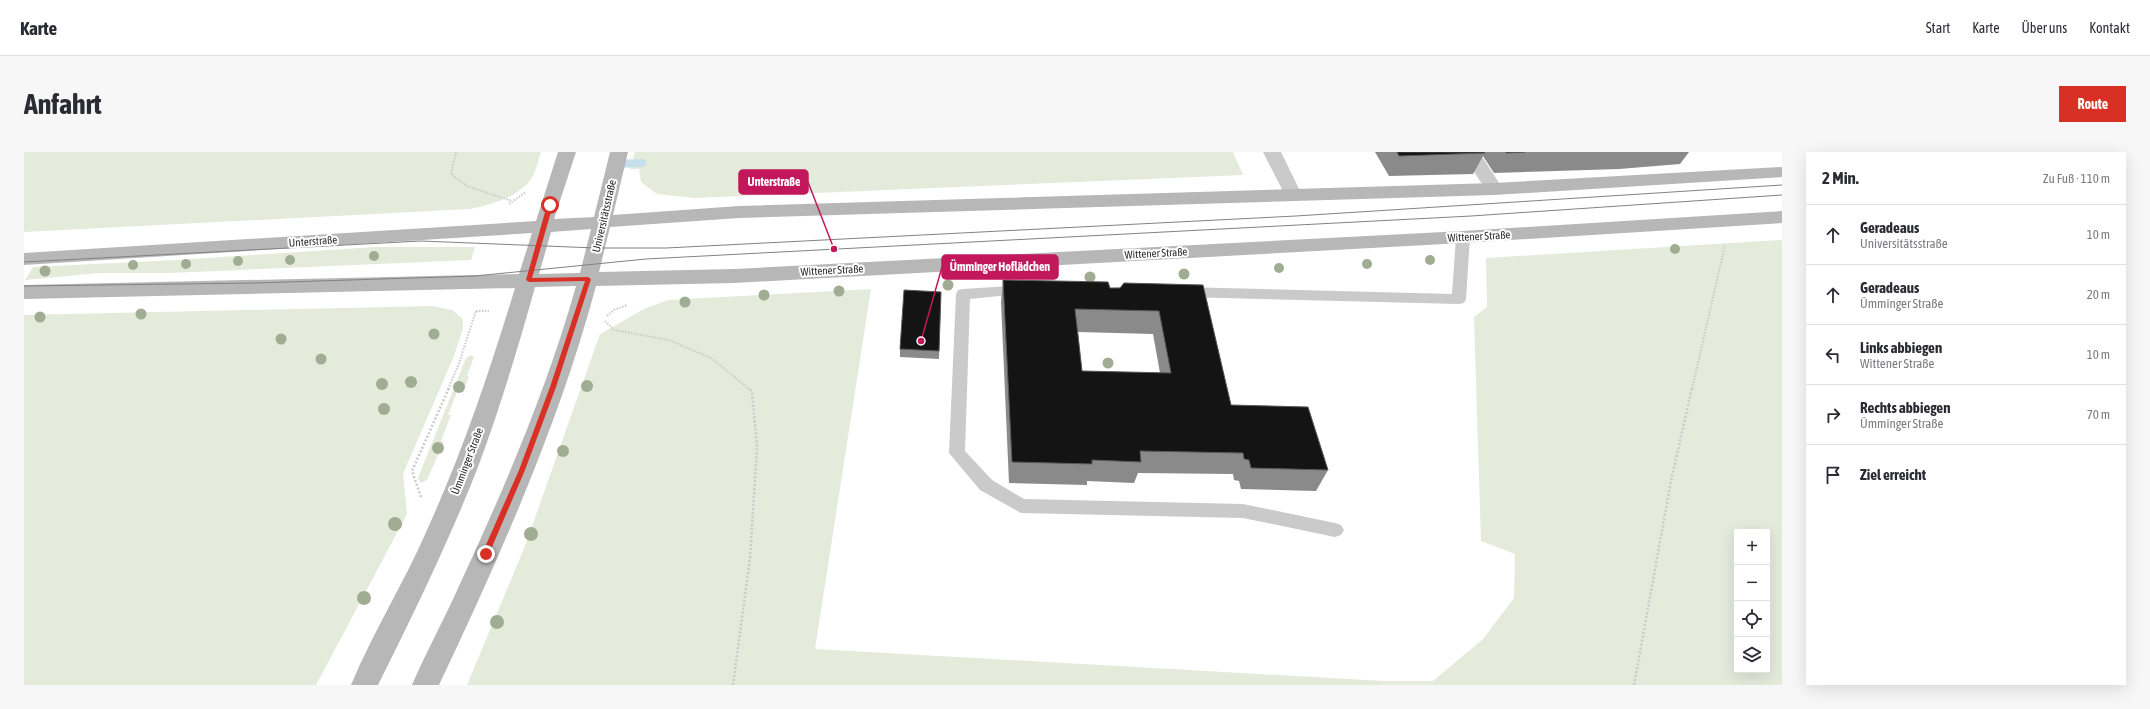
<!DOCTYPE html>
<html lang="de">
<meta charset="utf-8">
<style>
body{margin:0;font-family:"Asap Condensed",sans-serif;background:#f7f7f7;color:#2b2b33}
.controls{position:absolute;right:12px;bottom:12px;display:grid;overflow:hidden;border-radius:0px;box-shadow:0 4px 16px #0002}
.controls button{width:36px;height:36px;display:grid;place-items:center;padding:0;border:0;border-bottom:1px solid #e1e1e2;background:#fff;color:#2b2b33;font:20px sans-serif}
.stop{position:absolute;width:12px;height:12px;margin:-9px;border:3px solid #d93025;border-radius:50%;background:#fff}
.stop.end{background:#d93025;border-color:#fff;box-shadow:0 1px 4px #0008}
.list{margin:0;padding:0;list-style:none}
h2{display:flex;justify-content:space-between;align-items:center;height:52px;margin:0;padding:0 16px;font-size:17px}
h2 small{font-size:13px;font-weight:400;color:#7c7c81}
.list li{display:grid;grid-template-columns:26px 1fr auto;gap:12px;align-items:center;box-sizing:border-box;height:60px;padding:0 16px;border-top:1px solid #e1e1e2}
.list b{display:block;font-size:15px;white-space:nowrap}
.list p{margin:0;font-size:13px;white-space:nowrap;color:#7c7c81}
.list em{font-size:13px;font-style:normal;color:#7c7c81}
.icon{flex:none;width:22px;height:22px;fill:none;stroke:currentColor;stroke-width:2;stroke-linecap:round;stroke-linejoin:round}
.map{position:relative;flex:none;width:1758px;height:533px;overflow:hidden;border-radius:0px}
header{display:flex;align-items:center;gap:24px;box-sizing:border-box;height:56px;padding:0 20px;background:#fff;border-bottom:1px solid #e1e1e2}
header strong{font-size:19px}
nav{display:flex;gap:22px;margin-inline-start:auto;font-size:14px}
.intro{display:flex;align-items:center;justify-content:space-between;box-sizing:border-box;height:96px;padding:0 24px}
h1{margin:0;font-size:28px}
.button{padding:10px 18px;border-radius:0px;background:#d93025;color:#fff;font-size:14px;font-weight:700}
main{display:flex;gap:24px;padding:0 24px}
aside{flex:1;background:#fff;border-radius:0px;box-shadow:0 4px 16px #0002}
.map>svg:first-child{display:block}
.green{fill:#e4ebdb;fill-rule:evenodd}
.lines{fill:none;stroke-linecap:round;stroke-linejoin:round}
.stream{stroke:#c6dfec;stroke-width:8}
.path-far1{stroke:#cacaca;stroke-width:2;stroke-dasharray:1.5 1.5;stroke-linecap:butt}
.path{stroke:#cacaca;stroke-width:2.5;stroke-dasharray:2 2;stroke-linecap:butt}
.service{fill:#cacaca;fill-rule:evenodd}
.minor{fill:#cacaca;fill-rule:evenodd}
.secondary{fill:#b7b7b7;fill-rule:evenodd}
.tram{stroke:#828282;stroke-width:1}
.tree{fill:#a0ad93}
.wall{fill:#8a8a8a;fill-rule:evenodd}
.building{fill:#141414;stroke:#5a5a5a;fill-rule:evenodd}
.route{fill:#d93025}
.labels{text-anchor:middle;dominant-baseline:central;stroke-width:4;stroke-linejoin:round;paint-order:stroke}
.street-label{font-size:11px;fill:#2d2d2d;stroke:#fff}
.leader{fill:none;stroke:#c2185b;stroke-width:1.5}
.callout-dot{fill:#c2185b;stroke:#fff;stroke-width:1.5}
.callout{fill:#c2185b;stroke:#c2185b;stroke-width:1.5}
.callout-label{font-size:12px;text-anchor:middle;font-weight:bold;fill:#fff}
</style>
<header>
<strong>Karte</strong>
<nav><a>Start</a><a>Karte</a><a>Über uns</a><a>Kontakt</a></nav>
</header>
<div class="intro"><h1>Anfahrt</h1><a class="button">Route</a></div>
<main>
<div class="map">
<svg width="1758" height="533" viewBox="0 0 1758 533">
<rect width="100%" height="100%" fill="#fff"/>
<g class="green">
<path d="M0,0H517C514,8 512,20 507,27C493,46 468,52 446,57L0,80Z"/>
<polygon points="611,0 1209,0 1219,23 671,46 633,42 617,30 615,17 606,17"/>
<path d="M1758,88V533H443L501,394L576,182L620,157L644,148L847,137L791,497L1360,529H1409L1459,487L1490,446L1491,402L1457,389L1450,165L1463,155L1462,106ZM1713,380H1743V518H1713Z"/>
<polygon points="351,95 451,95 447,108 145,121 75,121 1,128 9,115 152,108"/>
<polygon points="407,154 428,158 439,167 439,176 430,204 379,322 383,362 292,533 0,533 0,163"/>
<polygon points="447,203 450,205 443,224 445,224 439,240 433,240 424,263 427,263 417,289 420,289 403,328 397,331 394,326 442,206"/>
</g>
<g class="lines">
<polyline class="stream" points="592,12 618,11"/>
<g class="path-far1">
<polyline points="432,0 427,22 443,34 488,49"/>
<polyline points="485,52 502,40"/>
<polyline points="452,159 465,159"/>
<polyline points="583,164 590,158 603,153"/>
<polyline points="581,169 590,178 645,188 687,206 725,237"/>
<polyline points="424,237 434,214 452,159"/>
<polyline points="1668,237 1701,93"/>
</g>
<g class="path">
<polyline points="397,345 388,319 425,236"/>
<polyline points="709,533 726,406 733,295 728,239 724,236"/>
<polyline points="1610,533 1647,329 1668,236"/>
</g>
<g class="service">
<polygon points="1439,81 1444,82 1446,85 1442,147 1440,151 1435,152 1159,145 1154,144 1152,140 1154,136 1159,135 1428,142 1432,85 1434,82"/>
<polygon points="1000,133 1005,135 1007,138 1005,141 946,147 941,299 968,328 1000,347 1219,352 1311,371 1317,373 1320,378 1317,383 1311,385 1219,366 997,361 956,338 925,301 932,142 934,138 939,137"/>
</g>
<g class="minor">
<polygon points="1239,0 1257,0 1278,43 1275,47 1269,49 1263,47"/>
<polygon points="1437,0 1455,0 1479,37 1476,41 1470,43 1464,41"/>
</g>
<path class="secondary" d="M534,0H552L530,67L570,65L586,0H604L589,63L715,54L1470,31L1758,15V25L1470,43L715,66L586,75L575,120L710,117L1439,79L1758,59V71L1439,91L710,131L572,134C535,272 476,404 415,533H388C402,500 420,468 435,434C480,337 523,237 552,134L511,135C494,196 476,256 454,315C425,389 390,461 354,533H327C349,480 380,431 403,378C439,299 466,218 491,136L0,147V133L495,122L508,81L0,113V101L512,69ZM567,77L556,121L515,122L527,80Z"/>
<g class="tram">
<polyline points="0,110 397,89 572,96 642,96 1272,64 1758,33"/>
<polyline points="0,134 231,131 451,124 622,107 1447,64 1758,43"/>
</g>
</g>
<g class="tree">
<circle cx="1651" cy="97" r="5"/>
<circle cx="350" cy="104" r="5"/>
<circle cx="266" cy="108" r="5"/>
<circle cx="1406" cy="108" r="5"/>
<circle cx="214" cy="109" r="5"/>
<circle cx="162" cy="112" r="5"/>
<circle cx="1343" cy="112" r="5"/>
<circle cx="109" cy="113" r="5"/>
<circle cx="1255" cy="116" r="5"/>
<circle cx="21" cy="119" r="5.5"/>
<circle cx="1160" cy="122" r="5.5"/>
<circle cx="1066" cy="125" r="5.5"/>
<circle cx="924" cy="133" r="5.5"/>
<circle cx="815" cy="139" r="5.5"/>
<circle cx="740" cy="143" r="5.5"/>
<circle cx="661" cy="150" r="5.5"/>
<circle cx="117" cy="162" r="5.5"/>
<circle cx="16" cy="165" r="5.5"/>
<circle cx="410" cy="182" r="5.5"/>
<circle cx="257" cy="187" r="5.5"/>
<circle cx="297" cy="207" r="5.5"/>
<circle cx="1084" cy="211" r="5.5"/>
<circle cx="387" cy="230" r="6"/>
<circle cx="358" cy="232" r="6"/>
<circle cx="563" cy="234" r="6"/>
<circle cx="435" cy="235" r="6"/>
<circle cx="360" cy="257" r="6"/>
<circle cx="414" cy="296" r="6"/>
<circle cx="539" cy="299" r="6"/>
<circle cx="371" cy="372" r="7"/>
<circle cx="507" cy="382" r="7"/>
<circle cx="340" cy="446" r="7"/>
<circle cx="473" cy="470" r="7"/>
</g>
<g class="wall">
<polygon points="1351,0 1665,0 1656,12 1595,17 1470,21 1459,4 1449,22 1365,24"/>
<path d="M979,128L1086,136L1179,133L1207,253L1304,318L1292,339L1217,337L1215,329L1210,328L1209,322L1114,321L1110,331L1063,329V333L985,331L977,150ZM1054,180L1129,182L1136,221L1058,219Z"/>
<polygon points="917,140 915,207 876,205 876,197"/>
</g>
<g class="building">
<polygon points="1373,0 1460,0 1461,1 1375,4"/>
<polygon points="1482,0 1501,0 1482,1"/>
<path d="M979,128L1084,130L1086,136H1096L1100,131L1179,133L1207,253L1284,255L1304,318L1227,316L1225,308L1220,307L1219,301L1116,299L1117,310L1068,308V312L988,310ZM1051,157L1135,159L1147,221L1058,219Z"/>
<polygon points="880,138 917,140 915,199 876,197"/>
</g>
<polygon class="route" points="526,51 529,53 508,126 564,125 567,127 532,235 501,318 465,402 462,405 458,402 495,318 526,235 561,129 505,130 502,128 523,53"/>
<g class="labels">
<g class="street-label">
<text transform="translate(580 64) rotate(-77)">Universitätsstraße</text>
<text transform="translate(1455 84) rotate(-3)">Wittener Straße</text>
<text transform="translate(289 89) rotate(-4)">Unterstraße</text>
<text transform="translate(1132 101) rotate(-3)">Wittener Straße</text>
<text transform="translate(808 118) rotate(-3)">Wittener Straße</text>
<text transform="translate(443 309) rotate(-69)">Ümminger Straße</text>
</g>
</g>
<path class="leader" d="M810 97L784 30M897 189L918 115"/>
<g class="callout-dot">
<circle cx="810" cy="97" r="4"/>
<circle cx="897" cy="189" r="4"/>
</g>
<g class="callout">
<rect x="715" y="18" width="69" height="24" rx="4"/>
<rect x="918" y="103" width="116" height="24" rx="4"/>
</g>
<g class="callout-label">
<text x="750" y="34">Unterstraße</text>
<text x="976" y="119">Ümminger Hoflädchen</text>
</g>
</svg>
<div class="controls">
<button>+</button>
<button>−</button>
<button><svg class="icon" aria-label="locate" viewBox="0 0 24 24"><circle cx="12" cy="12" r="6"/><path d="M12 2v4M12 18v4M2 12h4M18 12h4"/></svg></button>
<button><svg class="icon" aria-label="layers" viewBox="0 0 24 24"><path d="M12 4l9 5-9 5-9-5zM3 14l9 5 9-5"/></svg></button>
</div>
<div class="stop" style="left:526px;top:53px"></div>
<div class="stop end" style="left:462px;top:402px"></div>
</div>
<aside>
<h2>2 Min.<small>Zu Fuß · 110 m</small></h2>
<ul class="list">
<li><svg class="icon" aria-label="ahead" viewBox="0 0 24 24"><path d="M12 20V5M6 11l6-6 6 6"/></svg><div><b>Geradeaus</b><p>Universitätsstraße</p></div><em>10 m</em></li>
<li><svg class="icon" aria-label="ahead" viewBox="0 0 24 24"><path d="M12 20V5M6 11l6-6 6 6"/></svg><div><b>Geradeaus</b><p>Ümminger Straße</p></div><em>20 m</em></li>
<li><svg class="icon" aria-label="left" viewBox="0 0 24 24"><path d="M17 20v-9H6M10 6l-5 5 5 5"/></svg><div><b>Links abbiegen</b><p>Wittener Straße</p></div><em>10 m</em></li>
<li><svg class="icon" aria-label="right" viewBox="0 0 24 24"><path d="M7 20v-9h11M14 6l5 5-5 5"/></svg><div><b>Rechts abbiegen</b><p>Ümminger Straße</p></div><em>70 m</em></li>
<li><svg class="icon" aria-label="arrive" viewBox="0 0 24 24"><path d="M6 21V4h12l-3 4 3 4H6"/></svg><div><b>Ziel erreicht</b></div></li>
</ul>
</aside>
</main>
